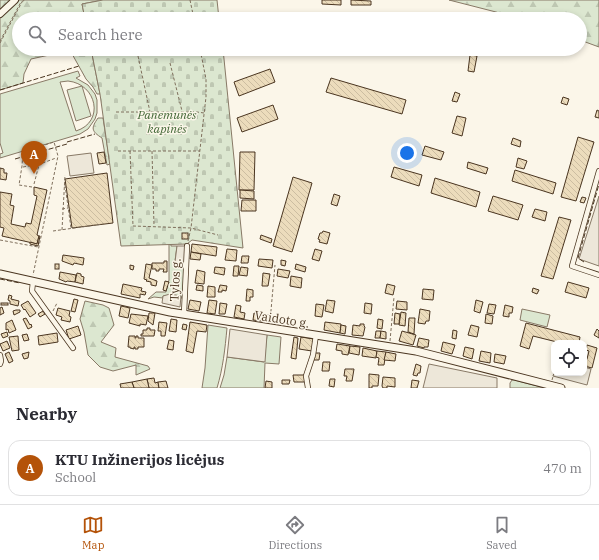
<!DOCTYPE html>
<meta charset="utf-8">
<style>
body{margin:0;font-family:"IBM Plex Serif",serif;background:#f7f7f7;color:#2b2b33}
.controls{position:absolute;right:12px;bottom:12px;display:grid;overflow:hidden;border-radius:8px;box-shadow:0 2px 6px #0003}
.controls button{width:36px;height:36px;display:grid;place-items:center;padding:0;border:0;border-bottom:1px solid #e1e1e2;background:#fff;color:#2b2b33;font:20px sans-serif}
.you{position:absolute;left:407px;top:153px;width:14px;height:14px;margin:-10px;border:3px solid #fff;border-radius:50%;background:#1a73e8;box-shadow:0 0 0 6px #1a73e833}
.badge{display:grid;place-items:center;width:26px;height:26px;border-radius:50%;background:#b45309;color:#fff;font-size:13px;font-weight:700}
.pin{position:absolute;translate:-50% -33px;filter:drop-shadow(0 1px 2px #0008)}
.pin::after{content:'';position:absolute;top:21px;width:14px;height:12px;background:inherit;clip-path:polygon(0 0,100% 0,50% 100%)}
.list{margin:0;padding:0;list-style:none}
h2{display:flex;justify-content:space-between;align-items:center;height:52px;margin:0;padding:0 16px;font-size:17px}
h2 small{font-size:13px;font-weight:400;color:#7c7c81}
.list li{display:grid;grid-template-columns:26px 1fr auto;gap:12px;align-items:center;box-sizing:border-box;height:56px;margin:0 8px 8px;padding:0 8px;border:1px solid #e1e1e2;border-radius:12px}
.list b{display:block;font-size:15px;white-space:nowrap}
.list p{margin:0;font-size:13px;white-space:nowrap;color:#7c7c81}
.list em{font-size:13px;font-style:normal;color:#7c7c81}
.icon{flex:none;width:22px;height:22px;fill:none;stroke:currentColor;stroke-width:2;stroke-linecap:round;stroke-linejoin:round}
.map{position:relative;flex:none;width:599px;height:388px;overflow:hidden}
.search{position:absolute;background:#fff;box-shadow:0 2px 6px #0003;left:12px;right:12px;top:12px;height:44px;display:flex;align-items:center;gap:10px;box-sizing:border-box;padding:0 14px;border-radius:22px;color:#7c7c81;font-size:15px}
.sheet{height:116px;background:#fff}
nav{display:flex;justify-content:space-around;align-items:center;box-sizing:border-box;height:56px;border-top:1px solid #e1e1e2;background:#fff;font-size:11px;color:#7c7c81}
nav a{display:grid;justify-items:center;gap:2px}
nav .on{color:#b45309}
.map>svg:first-child{display:block}
.green{fill:#dce7d0;stroke:#887966;fill-rule:evenodd}
.forest{fill:url(#forest-firs);stroke:#887966}
.cemetery{fill:url(#cemetery-stones);stroke:#887966}
.parking{fill:#ede7d9;stroke:#887966}
.building{fill:url(#building-back-hatch);stroke:#4a3520}
.lines{fill:none;stroke-linecap:round;stroke-linejoin:round}
.minor-casing{stroke:#4a3520;stroke-width:6}
.tertiary-casing{stroke:#4a3520;stroke-width:8}
.secondary-casing{stroke:#4a3520;stroke-width:9}
.path{stroke:#7f6f5c;stroke-width:1;stroke-dasharray:3 2;stroke-linecap:butt}
.minor{stroke:#fbf6e9;stroke-width:4.5}
.tertiary{stroke:#fbf6e9;stroke-width:6}
.secondary{stroke:#fbf6e9;stroke-width:7}
.fence{stroke:#4a3520;stroke-width:1;stroke-dasharray:5 2;stroke-linecap:butt}
.labels{text-anchor:middle;dominant-baseline:central;stroke-width:3;stroke-linejoin:round;paint-order:stroke}
.park-label{font-size:12px;font-style:italic;fill:#436837;stroke:#fbf6e9}
.street-label{font-size:12px;fill:#4a3520;stroke:#fbf6e9}
</style>
<div class="map">
<svg width="599" height="388" viewBox="0 0 599 388">
<defs>
<pattern id="forest-firs" width="22" height="20" patternUnits="userSpaceOnUse"><rect width="22" height="20" fill="#dce7d0"/><path d="M5 1l3.5 6h-7zM16 11l3.5 6h-7z" fill="#bec7b2"/></pattern>
<pattern id="cemetery-stones" width="16" height="16" patternUnits="userSpaceOnUse"><rect width="16" height="16" fill="#dce7d0"/><path d="M2 7V4a2 2 0 0 1 4 0v3zM10 15v-3a2 2 0 0 1 4 0v3z" fill="#bec7b2"/></pattern>
<pattern id="building-back-hatch" width="6" height="6" patternUnits="userSpaceOnUse"><rect width="6" height="6" fill="#ecdcbc"/><path d="M-1 5l2 2M0 0l6 6M5-1l2 2" fill="none" stroke="#ccbda1"/></pattern>
</defs>
<rect width="100%" height="100%" fill="#fbf6e9"/>
<g class="green">
<path d="M78,71L80,76L76,78L88,85L95,94L97,100V113L95,119L88,129L80,134L0,158V154L3,153L0,143V94ZM68,81C97,84 105,122 76,131L60,82Z"/>
<polygon points="82,86 91,116 76,121 67,90"/>
<polygon points="169,244 171,244 171,246 177,246 175,261 184,269 183,298 181,298 181,296 163,296 163,298 154,297 148,299 156,292 166,292 169,280"/>
<polygon points="522,309 550,315 547,327 520,320"/>
<path d="M208,325L227,328C225,349 223,368 217,388H202L205,368Z"/>
<polygon points="267,335 281,337 279,364 265,363 264,388 220,388 224,375 227,357 264,362"/>
<polygon points="512,380 514,380 545,388 510,388 510,383"/>
</g>
<g class="forest">
<polygon points="0,0 103,0 82,4 85,19 19,19 19,49 91,49 100,94 97,94 93,87 86,79 71,52 63,52 31,59 24,74 23,83 0,90"/>
<polygon points="449,0 599,0 599,47 580,40 580,19 518,19 496,12"/>
<path d="M98,118H103L110,164L107,165L102,138C91,131 91,128 98,118Z"/>
<polygon points="85,301 103,305 109,308 114,325 101,342 116,348 115,357 148,366 150,369 136,375 136,365 113,371 100,367 88,355 84,332 80,319"/>
</g>
<g class="cemetery">
<polygon points="103,0 217,0 219,19 85,19 82,4"/>
<polygon points="91,49 223,49 243,248 192,240 187,244 121,246 100,94"/>
</g>
<g class="parking">
<polygon points="91,153 94,173 70,176 67,156"/>
<polygon points="599,196 599,266 579,259"/>
<polygon points="177,246 187,246 186,271 175,262"/>
<polygon points="170,294 181,296 180,307 162,303 163,296"/>
<polygon points="230,329 267,335 265,362 227,357"/>
<polygon points="429,364 497,378 497,388 423,388"/>
<polygon points="584,367 591,369 587,385 553,376 554,373 584,373"/>
</g>
<g class="building">
<polygon points="322,0 341,0 341,5 322,4"/>
<polygon points="351,0 371,1 371,5 351,5"/>
<polygon points="323,49 334,49 333,52"/>
<polygon points="472,49 479,49 478,54 471,54"/>
<polygon points="470,55 477,56 474,72 468,71"/>
<polygon points="270,69 275,82 239,96 234,82"/>
<polygon points="331,78 406,100 402,114 326,92"/>
<polygon points="455,92 460,94 457,102 452,101"/>
<polygon points="563,97 569,99 567,105 561,103"/>
<polygon points="273,105 278,119 242,132 237,118"/>
<polygon points="597,110 599,111 599,118 595,117"/>
<polygon points="457,116 466,118 462,136 452,133"/>
<polygon points="578,137 594,142 576,201 561,197"/>
<polygon points="513,138 521,141 520,147 511,144"/>
<polygon points="425,146 444,152 441,160 422,155"/>
<polygon points="104,152 106,163 99,164 97,153"/>
<polygon points="240,152 255,152 254,190 239,190"/>
<polygon points="518,158 527,161 524,169 516,167"/>
<polygon points="468,162 488,168 486,174 467,168"/>
<polygon points="394,167 422,175 419,186 391,177"/>
<polygon points="0,168 4,169 4,173 7,173 6,180 0,179"/>
<polygon points="515,170 556,183 553,194 512,181"/>
<polygon points="107,173 113,223 72,228 65,179"/>
<polygon points="293,177 312,183 292,252 273,246"/>
<polygon points="435,178 480,192 476,207 431,193"/>
<polygon points="34,187 47,190 37,235 39,236 37,244 2,236 4,228 0,227 0,192 12,194 10,205 14,206 11,224 25,227 26,223 31,224 37,196 34,195"/>
<polygon points="240,190 254,191 254,199 240,198"/>
<polygon points="334,194 340,196 337,206 331,204"/>
<polygon points="493,196 523,205 518,220 488,211"/>
<polygon points="582,197 586,198 584,203 580,202"/>
<polygon points="242,200 256,200 256,211 241,211"/>
<polygon points="535,209 547,212 545,221 532,217"/>
<polygon points="559,217 571,220 553,279 541,276"/>
<polygon points="323,231 330,233 327,244 319,242 320,240 318,239 320,233 322,233"/>
<rect x="182" y="233" width="6" height="6"/>
<polygon points="261,235 272,239 271,243 260,239"/>
<polygon points="39,236 40,236 38,246 30,244 30,242 37,244"/>
<polygon points="192,244 217,247 216,256 191,252"/>
<polygon points="227,249 237,250 236,261 225,260"/>
<polygon points="315,249 322,251 319,261 312,259"/>
<polygon points="191,252 201,254 200,260 190,259"/>
<polygon points="63,255 84,258 83,265 74,263 73,265 62,261"/>
<polygon points="242,256 249,256 248,263 241,263"/>
<polygon points="259,259 273,260 272,268 258,266"/>
<polygon points="281,260 286,261 285,266 281,265"/>
<polygon points="164,261 167,261 167,272 163,272 164,269 159,269 159,271 156,271 156,269 152,269 152,263 164,263"/>
<rect x="55" y="264" width="4" height="5"/>
<polygon points="146,264 152,265 149,278 157,281 156,286 151,285 151,282 146,281 147,280 144,279"/>
<polygon points="296,264 306,267 305,272 295,269"/>
<polygon points="130,265 134,266 133,270 130,269"/>
<polygon points="234,266 239,266 238,276 233,276"/>
<polygon points="215,267 225,268 224,275 214,273"/>
<polygon points="241,267 248,268 247,276 239,275"/>
<polygon points="278,269 290,271 288,278 277,276"/>
<polygon points="197,270 205,272 204,284 195,283"/>
<polygon points="60,272 76,275 75,282 67,281 66,282 59,279"/>
<polygon points="77,273 81,274 81,276 84,277 83,284 75,282"/>
<polygon points="263,273 270,274 268,286 262,286"/>
<polygon points="291,276 302,278 301,288 290,286"/>
<polygon points="165,281 169,282 166,291 163,290"/>
<polygon points="568,282 589,288 586,298 565,292"/>
<polygon points="123,284 142,288 141,291 146,292 145,295 140,294 140,298 121,294"/>
<polygon points="387,284 395,286 393,295 385,293"/>
<polygon points="197,285 203,286 203,291 196,290"/>
<polygon points="220,285 227,286 226,291 222,290 222,292 218,292"/>
<polygon points="208,286 215,287 215,297 207,297"/>
<polygon points="533,288 539,290 537,294 532,292"/>
<polygon points="247,289 253,290 253,297 250,297 250,301 246,301"/>
<polygon points="423,289 434,290 433,300 422,299"/>
<polygon points="9,295 12,296 11,299 19,301 18,306 10,304 10,301 8,300"/>
<polygon points="74,299 78,300 75,312 71,311"/>
<polygon points="190,300 201,302 199,311 188,309"/>
<polygon points="209,300 217,301 215,314 207,313"/>
<polygon points="327,300 335,301 333,313 325,311"/>
<polygon points="476,300 483,302 480,313 474,311"/>
<polygon points="28,301 36,313 30,317 25,309 24,310 21,305"/>
<polygon points="397,301 407,302 407,310 396,309"/>
<rect x="1" y="303" width="7" height="2"/>
<polygon points="220,303 227,304 225,314 219,314"/>
<polygon points="365,303 372,304 371,314 364,313"/>
<polygon points="316,304 324,305 322,317 315,316"/>
<polygon points="489,304 496,305 494,314 487,313"/>
<polygon points="236,305 241,306 240,312 245,313 244,319 234,317"/>
<polygon points="505,305 513,307 512,313 509,313 509,317 503,316"/>
<polygon points="121,306 130,308 128,318 119,316"/>
<polygon points="2,307 4,313 0,315 0,308"/>
<polygon points="58,308 70,311 69,316 71,317 70,322 61,320 62,317 56,315"/>
<polygon points="420,309 430,311 429,321 426,321 425,324 418,323"/>
<polygon points="16,310 20,310 20,312 14,315 13,311"/>
<polygon points="43,311 45,314 40,317 38,314"/>
<polygon points="401,312 406,313 405,326 399,325"/>
<polygon points="149,313 155,313 153,325 148,321"/>
<polygon points="254,313 270,315 269,322 253,320"/>
<polygon points="395,313 400,314 399,324 394,324"/>
<polygon points="131,314 148,316 146,325 140,324 140,326 129,323"/>
<polygon points="486,314 493,316 492,324 485,323"/>
<polygon points="26,318 30,325 31,324 32,327 28,329 23,319"/>
<polygon points="409,318 415,318 414,334 408,332"/>
<polygon points="171,319 177,320 176,332 169,331"/>
<polygon points="378,319 383,320 382,329 377,328"/>
<polygon points="12,320 16,330 9,333 8,329 6,330 6,323"/>
<polygon points="159,322 167,323 165,336 161,336 161,331 158,331"/>
<polygon points="190,322 207,325 206,332 197,331 193,353 186,351"/>
<polygon points="325,322 341,324 340,333 324,330"/>
<polygon points="526,323 580,337 579,343 561,343 533,336 529,349 520,346"/>
<polygon points="183,324 187,325 186,330 182,329"/>
<polygon points="360,324 364,324 364,326 365,327 363,336 352,335 353,325 360,326"/>
<polygon points="341,325 346,326 345,334 340,333"/>
<polygon points="471,325 479,327 477,337 468,335"/>
<polygon points="78,326 81,335 69,339 66,330"/>
<polygon points="147,328 150,328 150,330 155,330 154,336 141,336 141,334 143,334 143,330 147,330"/>
<polygon points="597,329 599,331 599,338 594,335"/>
<polygon points="453,330 457,331 456,339 452,338"/>
<polygon points="376,331 381,331 380,338 375,338"/>
<polygon points="381,331 386,332 386,339 380,338"/>
<polygon points="402,331 416,335 413,345 399,341"/>
<polygon points="7,332 8,336 3,338 1,334"/>
<polygon points="57,333 58,342 39,345 38,336"/>
<polygon points="27,334 29,340 24,341 22,335"/>
<polygon points="18,336 19,350 12,351 9,337"/>
<polygon points="129,336 135,336 135,338 136,338 136,336 138,336 138,338 144,338 144,347 138,347 138,349 135,349 135,347 134,347 134,349 130,348 130,347 128,347"/>
<polygon points="294,337 298,338 296,359 291,358"/>
<polygon points="301,337 314,339 312,351 299,349"/>
<polygon points="419,338 429,340 428,347 424,347 424,348 417,346"/>
<polygon points="169,340 174,341 173,350 167,349"/>
<polygon points="7,341 10,348 3,351 0,344"/>
<polygon points="443,342 455,345 452,354 441,351"/>
<polygon points="337,344 350,346 348,355 342,354 342,351 336,350"/>
<polygon points="587,345 597,348 592,368 584,366 584,358 587,359 589,351 586,350"/>
<polygon points="350,346 360,347 359,355 349,353"/>
<polygon points="465,347 474,349 472,359 463,356"/>
<polygon points="363,348 377,351 376,358 362,356"/>
<polygon points="377,351 386,352 384,365 378,365 379,358 376,357"/>
<polygon points="481,351 491,353 490,363 479,361"/>
<polygon points="9,352 13,361 9,363 5,354"/>
<polygon points="29,352 28,358 24,359 22,354"/>
<polygon points="386,352 396,354 395,361 384,360"/>
<polygon points="314,353 320,353 319,360 313,360"/>
<polygon points="495,354 506,356 504,364 494,362"/>
<polygon points="323,362 330,362 329,371 322,371"/>
<polygon points="416,364 421,366 420,373 418,373 417,376 413,375"/>
<polygon points="345,369 354,369 352,381 346,381 347,376 344,376"/>
<polygon points="369,374 379,375 378,386 372,386 372,388 369,388"/>
<polygon points="293,375 305,375 305,382 294,382"/>
<polygon points="383,377 395,378 395,387 387,386 387,388 383,388 382,386"/>
<polygon points="154,378 155,383 158,382 159,388 149,388 147,379"/>
<polygon points="147,379 149,388 134,388 132,382"/>
<polygon points="330,379 335,379 334,387 329,386"/>
<polygon points="282,380 290,380 289,384 282,384"/>
<polygon points="412,380 419,381 417,388 411,388"/>
<polygon points="166,381 168,388 159,388 158,382"/>
<polygon points="266,381 272,382 272,388 265,388"/>
<polygon points="132,382 134,388 121,388 120,384"/>
</g>
<g class="lines">
<defs>
<g id="minor">
<polyline points="599,171 572,266 599,275"/>
<polyline points="33,282 32,291 73,348"/>
<polyline points="184,314 187,246"/>
<polyline points="0,355 1,361 0,364"/>
<polyline points="308,388 306,376 313,355 316,335"/>
</g>
<polyline id="tertiary" points="0,14 15,0"/>
<polyline id="secondary" points="0,274 170,312 416,351 561,388"/>
</defs>
<use href="#minor" class="minor-casing"/>
<use href="#tertiary" class="tertiary-casing"/>
<use href="#secondary" class="secondary-casing"/>
<g class="path">
<polyline points="190,0 194,19"/>
<polyline points="0,41 21,2 25,0"/>
<polyline points="0,43 22,2"/>
<polyline points="138,56 150,112"/>
<polyline points="170,63 182,111"/>
<polyline points="116,112 197,112 204,113"/>
<polyline points="118,151 200,151"/>
<polyline points="130,151 133,226 191,228 218,235"/>
<polyline points="152,151 154,226"/>
<polyline points="23,158 44,153 45,154 38,156 39,157 45,155 45,156 39,158 39,159 46,157 46,159 40,160 41,164"/>
<polyline points="23,167 40,164 56,158"/>
<polyline points="34,184 39,165"/>
<polyline points="65,185 71,228"/>
<polyline points="32,187 19,185 22,166 23,152 54,142 58,156 33,275"/>
<polyline points="62,209 68,208"/>
<polyline points="62,230 65,175"/>
<polyline points="53,231 103,224"/>
<polyline points="0,240 38,247"/>
<polyline points="188,241 191,228 206,97 206,79 200,49"/>
<polyline points="53,311 57,303"/>
<polyline points="270,322 275,265"/>
<polyline points="390,341 394,297"/>
<polyline points="552,380 554,373"/>
</g>
<use href="#minor" class="minor"/>
<use href="#tertiary" class="tertiary"/>
<use href="#secondary" class="secondary"/>
<g class="fence">
<polyline points="0,90 79,66"/>
<polyline points="15,159 67,144 67,142 95,134"/>
<polyline points="584,262 578,258 599,184"/>
<polyline points="0,279 20,283"/>
</g>
</g>
<g class="labels">
<g class="park-label">
<text x="167" y="114">Panemunės<tspan x="167" dy="14">kapinės</tspan></text>
</g>
<g class="street-label">
<text transform="translate(175 280) rotate(-87)">Tylos g.</text>
<text transform="translate(282 319) rotate(9)">Vaidoto g.</text>
</g>
</g>
</svg>
<div class="controls">
<button><svg class="icon" aria-label="locate" viewBox="0 0 24 24"><circle cx="12" cy="12" r="6"/><path d="M12 2v4M12 18v4M2 12h4M18 12h4"/></svg></button>
</div>
<div class="you"></div>
<div class="pin badge" style="left:34px;top:174px">A</div>
<div class="search"><svg class="icon" aria-label="search" viewBox="0 0 24 24"><circle cx="10" cy="10" r="6"/><path d="M15 15l6 6"/></svg>Search here</div>
</div>
<section class="sheet">
<h2>Nearby<small></small></h2>
<ul class="list">
<li><span class="badge">A</span><div><b>KTU Inžinerijos licėjus</b><p>School</p></div><em>470 m</em></li>
</ul>
</section>
<nav>
<a class="on"><svg class="icon" aria-label="map" viewBox="0 0 24 24"><path d="M3 6l6-2 6 2 6-2v14l-6 2-6-2-6 2zM9 4v14M15 6v14"/></svg>Map</a>
<a><svg class="icon" aria-label="directions" viewBox="0 0 24 24"><path d="M12 3l9 9-9 9-9-9zM9 14v-3h6M13 9l2 2-2 2"/></svg>Directions</a>
<a><svg class="icon" aria-label="saved" viewBox="0 0 24 24"><path d="M7 4h10v16l-5-4-5 4z"/></svg>Saved</a>
</nav>
